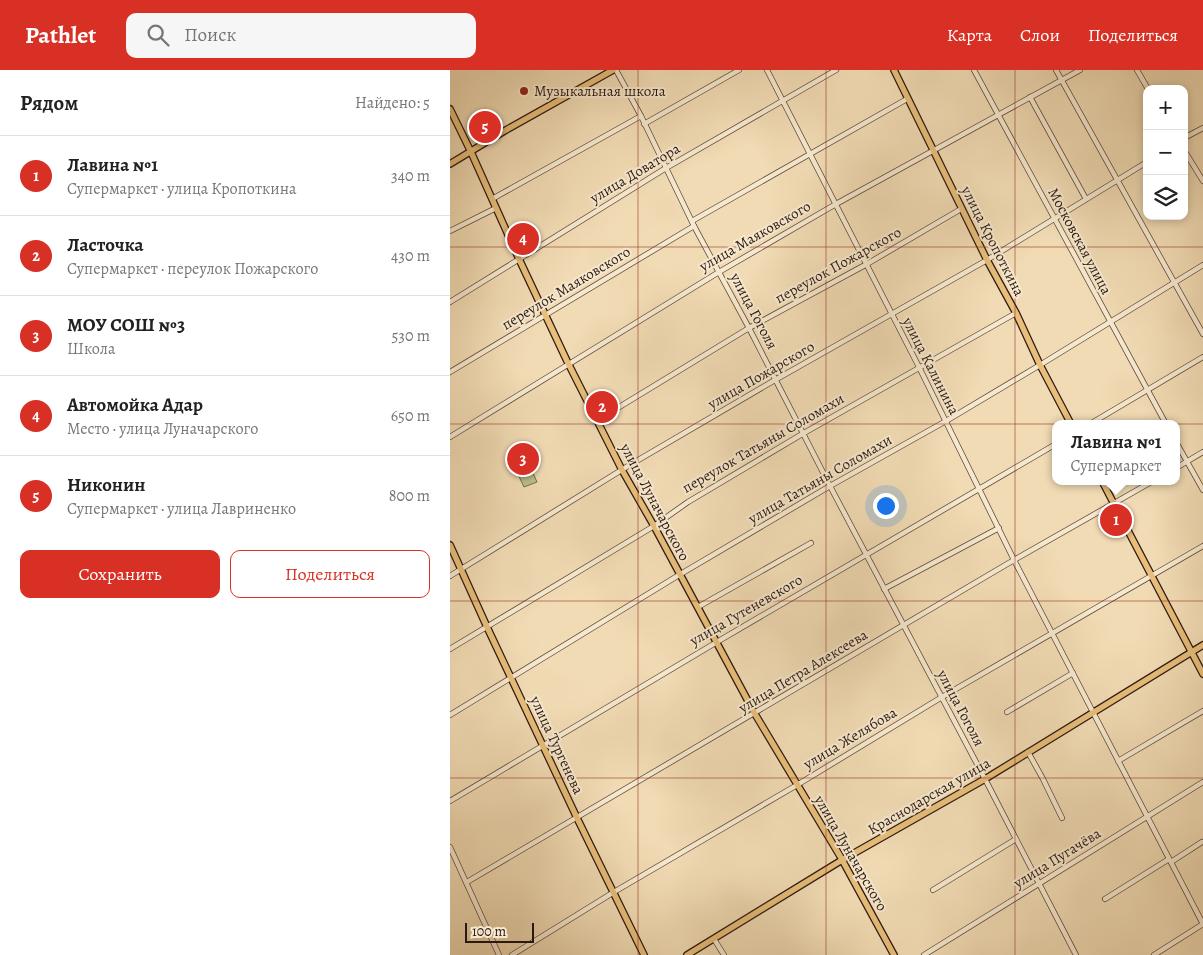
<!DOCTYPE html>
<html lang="ru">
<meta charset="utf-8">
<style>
body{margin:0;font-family:Alegreya,serif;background:#f6f6f6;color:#222}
.controls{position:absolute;right:15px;top:15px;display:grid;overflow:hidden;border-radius:10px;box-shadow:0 2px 8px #0003}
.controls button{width:45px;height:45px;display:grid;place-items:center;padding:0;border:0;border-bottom:1px solid #e0e0e0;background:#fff;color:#222;font:25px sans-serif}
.scale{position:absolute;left:15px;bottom:12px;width:69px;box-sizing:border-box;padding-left:5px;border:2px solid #2c1911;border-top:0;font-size:14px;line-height:18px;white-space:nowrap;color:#2c1911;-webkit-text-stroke:4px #f6e8ce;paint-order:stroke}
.you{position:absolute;left:435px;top:435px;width:18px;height:18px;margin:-12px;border:4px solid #fff;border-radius:50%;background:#1a73e8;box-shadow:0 0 0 8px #1a73e833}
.badge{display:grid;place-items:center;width:32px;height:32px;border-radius:50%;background:#d93025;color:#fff;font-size:16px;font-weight:700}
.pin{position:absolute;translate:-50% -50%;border:2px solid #fff;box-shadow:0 1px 5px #0006}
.popup{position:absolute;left:602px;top:350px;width:128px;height:65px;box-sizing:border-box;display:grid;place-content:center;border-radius:10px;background:#fff;filter:drop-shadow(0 1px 4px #0005);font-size:16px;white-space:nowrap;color:#767676}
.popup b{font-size:19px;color:#222}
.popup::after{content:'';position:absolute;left:50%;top:100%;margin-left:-10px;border:10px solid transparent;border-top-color:#fff}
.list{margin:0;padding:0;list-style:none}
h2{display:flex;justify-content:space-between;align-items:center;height:65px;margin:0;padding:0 20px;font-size:21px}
h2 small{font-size:16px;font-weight:400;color:#767676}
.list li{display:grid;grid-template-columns:32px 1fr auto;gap:15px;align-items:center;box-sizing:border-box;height:80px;padding:0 20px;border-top:1px solid #e0e0e0}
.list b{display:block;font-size:19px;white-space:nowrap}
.list p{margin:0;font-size:16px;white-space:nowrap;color:#767676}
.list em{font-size:16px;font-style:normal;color:#767676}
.actions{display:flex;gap:10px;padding:15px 20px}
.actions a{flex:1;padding:11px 0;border:1px solid #d93025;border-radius:10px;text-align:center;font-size:18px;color:#d93025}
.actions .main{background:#d93025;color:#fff}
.icon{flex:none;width:28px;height:28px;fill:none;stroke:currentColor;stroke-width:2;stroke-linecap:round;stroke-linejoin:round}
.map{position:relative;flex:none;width:753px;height:885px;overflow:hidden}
header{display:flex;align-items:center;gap:30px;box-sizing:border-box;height:70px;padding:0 25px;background:#d93025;color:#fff}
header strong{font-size:24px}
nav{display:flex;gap:28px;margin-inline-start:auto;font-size:18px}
.search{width:350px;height:45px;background:#f6f6f6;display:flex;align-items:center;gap:12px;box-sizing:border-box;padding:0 18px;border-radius:10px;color:#767676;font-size:19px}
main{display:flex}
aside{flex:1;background:#fff}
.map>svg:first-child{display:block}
.green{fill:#bbc08c;stroke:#746c4e}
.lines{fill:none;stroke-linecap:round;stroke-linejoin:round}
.minor-casing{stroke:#5d4a3a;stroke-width:6}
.major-casing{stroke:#2c1911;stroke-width:8}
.minor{stroke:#f6e8ce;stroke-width:4.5}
.major{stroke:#e8be7a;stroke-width:5.5}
.grid{fill:none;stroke:#8f2418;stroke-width:1;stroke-opacity:0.55}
.poi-dot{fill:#8f2418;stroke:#f6e8ce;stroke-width:2}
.labels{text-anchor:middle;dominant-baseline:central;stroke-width:4;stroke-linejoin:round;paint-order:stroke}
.poi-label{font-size:15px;fill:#2c1911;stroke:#f6e8ce;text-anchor:start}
.street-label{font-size:15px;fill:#2c1911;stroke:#f6e8ce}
</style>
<header>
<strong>Pathlet</strong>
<div class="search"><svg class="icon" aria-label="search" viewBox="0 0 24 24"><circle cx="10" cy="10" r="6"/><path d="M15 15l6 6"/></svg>Поиск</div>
<nav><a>Карта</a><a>Слои</a><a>Поделиться</a></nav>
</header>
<main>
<aside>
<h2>Рядом<small>Найдено: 5</small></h2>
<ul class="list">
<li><span class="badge">1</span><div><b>Лавина №1</b><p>Супермаркет · улица Кропоткина</p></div><em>340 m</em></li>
<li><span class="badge">2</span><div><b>Ласточка</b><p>Супермаркет · переулок Пожарского</p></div><em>430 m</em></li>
<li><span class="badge">3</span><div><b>МОУ СОШ №3</b><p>Школа</p></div><em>530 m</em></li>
<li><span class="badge">4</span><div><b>Автомойка Адар</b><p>Место · улица Луначарского</p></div><em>650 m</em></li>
<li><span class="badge">5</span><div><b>Никонин</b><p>Супермаркет · улица Лавриненко</p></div><em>800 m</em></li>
</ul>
<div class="actions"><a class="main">Сохранить</a><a>Поделиться</a></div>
</aside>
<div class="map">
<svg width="753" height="885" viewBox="0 0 753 885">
<rect width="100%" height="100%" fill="#f1dbb4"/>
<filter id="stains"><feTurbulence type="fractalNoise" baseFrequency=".004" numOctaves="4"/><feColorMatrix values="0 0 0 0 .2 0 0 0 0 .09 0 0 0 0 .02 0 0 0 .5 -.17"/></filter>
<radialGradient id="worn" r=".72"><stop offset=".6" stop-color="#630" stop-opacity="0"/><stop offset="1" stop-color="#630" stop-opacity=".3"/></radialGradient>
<polygon class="green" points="77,390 87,412 74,417 64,396"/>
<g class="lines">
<defs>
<g id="minor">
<polyline points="166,0 191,46 244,156 299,258 380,416 535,709 626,885"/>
<polyline points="317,0 469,297 564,490 753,854"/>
<polyline points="524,0 716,354"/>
<polyline points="606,0 753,264"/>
<polyline points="687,0 698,19"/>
<polyline points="580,27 636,129"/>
<polyline points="194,54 289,0"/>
<polyline points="734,68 753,58"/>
<polyline points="734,80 753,111"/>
<polyline points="42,129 191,46"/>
<polyline points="242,151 457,29"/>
<polyline points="0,161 46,138"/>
<polyline points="0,232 216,98 386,0"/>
<polyline points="0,302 244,156"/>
<polyline points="148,350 299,258 417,194 511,139"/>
<polyline points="640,354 753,287"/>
<polyline points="0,367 269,202 386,134 630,0"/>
<polyline points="726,372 753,420"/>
<polyline points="726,398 753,382"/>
<polyline points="0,506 178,396 325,310 537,190 697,92"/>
<polyline points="434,519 549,458"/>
<polyline points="248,537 361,473"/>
<polyline points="0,579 204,456 238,432 354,363 566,243"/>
<polyline points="557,642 623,603"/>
<polyline points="0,645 229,505 380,416 496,351 590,295 753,195"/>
<polyline points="578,682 593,709 612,748"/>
<polyline points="668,691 753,641"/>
<polyline points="0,731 272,569 606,374"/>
<polyline points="0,777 49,885"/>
<polyline points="721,792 752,772"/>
<polyline points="17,812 564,490 703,411"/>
<polyline points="483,820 566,769"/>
<polyline points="655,829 719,789"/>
<polyline points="264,869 274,885"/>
<polyline points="62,885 164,822 347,715 492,627 753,476"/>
<polyline points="474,885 753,712"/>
<polyline points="704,885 753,854"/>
</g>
<g id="major">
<polyline points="444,0 537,190 566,243 590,295 621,354"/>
<polyline points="0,39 21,82 69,189 117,291 172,400 204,456 305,644 390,786 444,885"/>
<polyline points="0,94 56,60 163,0"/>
<polyline points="652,411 753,604"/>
<polyline points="0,475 37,557 127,748 194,885"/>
<polyline points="237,885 392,790 535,709 753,575"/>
</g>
</defs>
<use href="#minor" class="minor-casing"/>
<use href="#major" class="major-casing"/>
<use href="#minor" class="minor"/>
<use href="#major" class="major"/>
</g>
<path class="grid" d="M188,0V885M376,0V885M565,0V885M0,177H753M0,354H753M0,531H753M0,708H753"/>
<circle class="poi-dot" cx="74" cy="21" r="5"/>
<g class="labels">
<g class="poi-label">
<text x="84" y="21">Музыкальная школа</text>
</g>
<g class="street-label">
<text transform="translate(185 103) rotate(-31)">улица Доватора</text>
<text transform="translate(305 166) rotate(-30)">улица Маяковского</text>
<text transform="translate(543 171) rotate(63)">улица Кропоткина</text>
<text transform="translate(630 171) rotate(62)">Московская улица</text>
<text transform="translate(388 195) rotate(-29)">переулок Пожарского</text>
<text transform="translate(116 218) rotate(-31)">переулок Маяковского</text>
<text transform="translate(304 241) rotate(62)">улица Гоголя</text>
<text transform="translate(481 296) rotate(63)">улица Калинина</text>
<text transform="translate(311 305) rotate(-30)">улица Пожарского</text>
<text transform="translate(313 373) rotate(-30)">переулок Татьяны Соломахи</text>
<text transform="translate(370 409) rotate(-30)">улица Татьяны Соломахи</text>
<text transform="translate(205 432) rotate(62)">улица Луначарского</text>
<text transform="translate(296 540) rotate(-30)">улица Гутеневского</text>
<text transform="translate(353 601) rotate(-31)">улица Петра Алексеева</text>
<text transform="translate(511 638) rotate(62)">улица Гоголя</text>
<text transform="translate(400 668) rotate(-31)">улица Желябова</text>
<text transform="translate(107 675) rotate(65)">улица Тургенева</text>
<text transform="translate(479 726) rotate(-30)">Краснодарская улица</text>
<text transform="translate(401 783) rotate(60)">улица Луначарского</text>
<text transform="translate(607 788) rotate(-32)">улица Пугачёва</text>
</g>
</g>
<rect width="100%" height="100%" filter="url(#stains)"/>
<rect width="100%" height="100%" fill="url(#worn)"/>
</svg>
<div class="controls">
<button>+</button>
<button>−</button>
<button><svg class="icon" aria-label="layers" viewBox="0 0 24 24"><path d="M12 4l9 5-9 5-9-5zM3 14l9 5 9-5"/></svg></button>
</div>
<div class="scale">100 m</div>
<div class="you"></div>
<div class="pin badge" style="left:666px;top:450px">1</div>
<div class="popup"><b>Лавина №1</b>Супермаркет</div>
<div class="pin badge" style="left:152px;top:337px">2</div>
<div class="pin badge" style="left:73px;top:389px">3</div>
<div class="pin badge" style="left:73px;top:169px">4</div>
<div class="pin badge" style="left:35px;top:57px">5</div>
</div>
</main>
